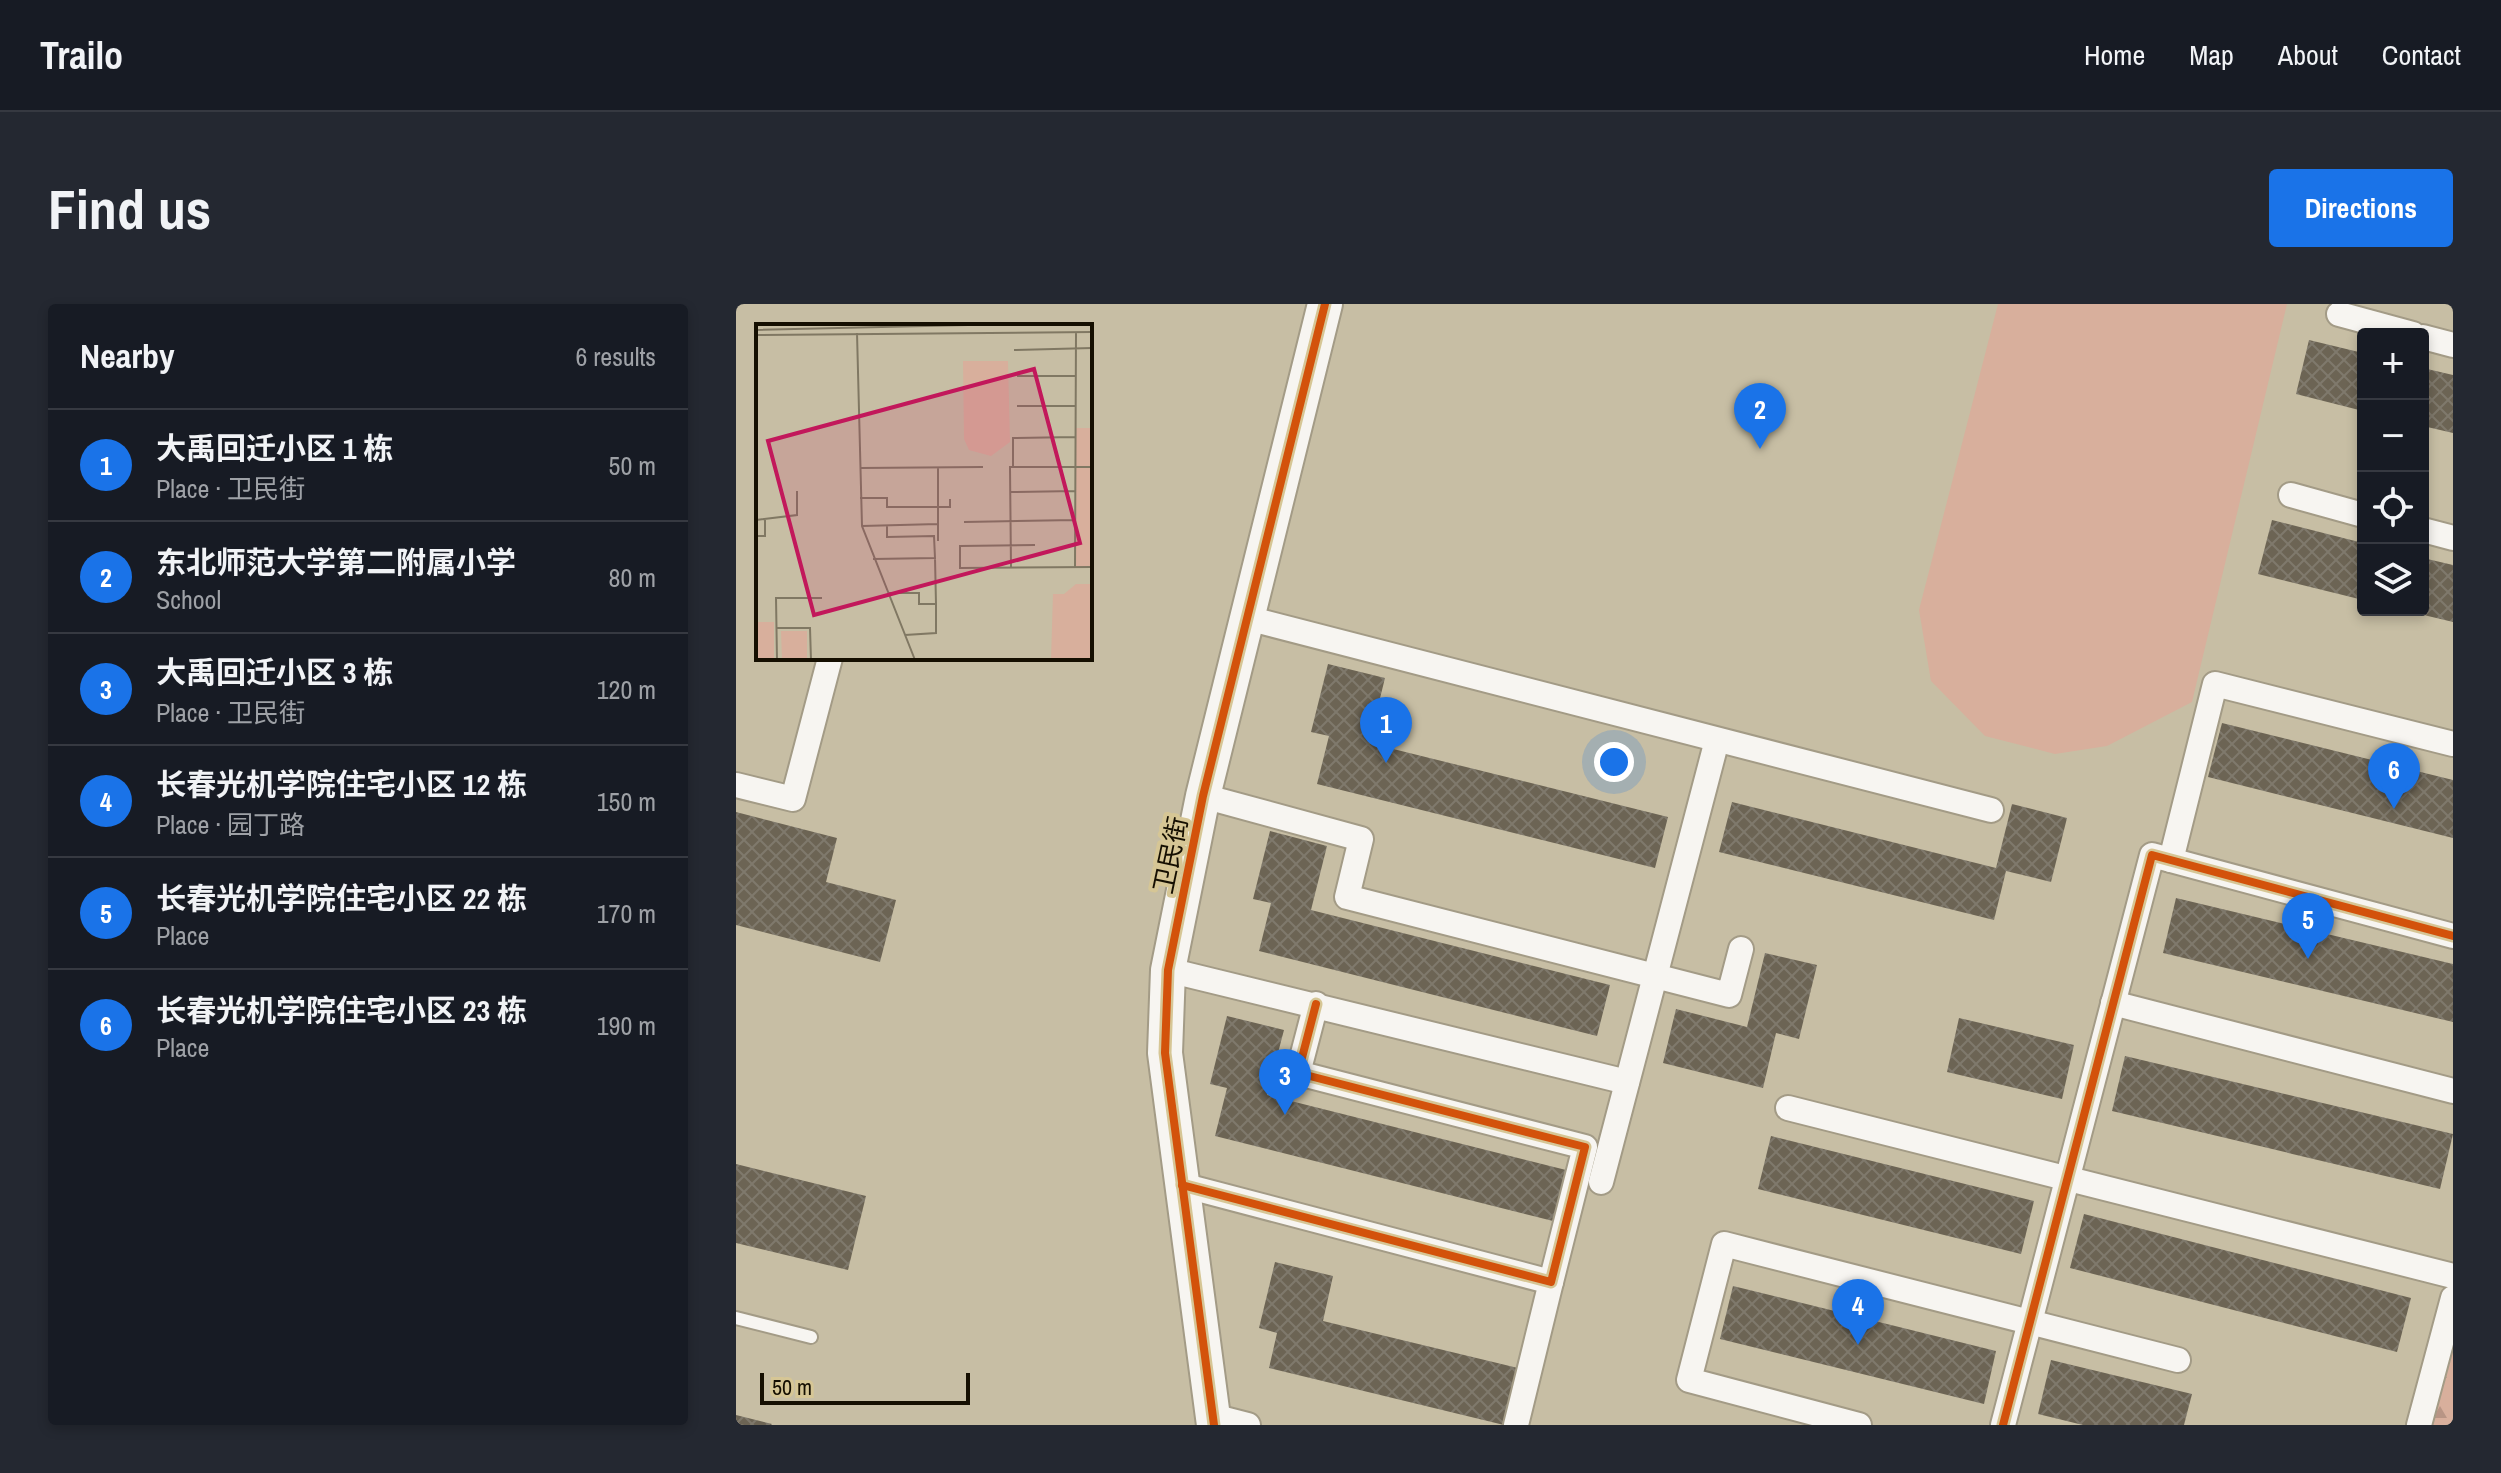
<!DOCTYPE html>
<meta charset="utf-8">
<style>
body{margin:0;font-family:"Archivo Narrow","Noto Sans SC",sans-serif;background:#242831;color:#f1f3f6}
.controls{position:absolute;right:24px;top:24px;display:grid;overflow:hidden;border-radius:8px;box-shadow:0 4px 12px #0003}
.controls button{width:72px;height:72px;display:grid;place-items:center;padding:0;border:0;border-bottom:2px solid #363941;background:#171b24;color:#f1f3f6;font:40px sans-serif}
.scale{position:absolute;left:24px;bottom:20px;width:210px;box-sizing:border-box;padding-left:8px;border:4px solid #150f01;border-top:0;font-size:22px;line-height:28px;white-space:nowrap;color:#150f01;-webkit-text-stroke:6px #d6c695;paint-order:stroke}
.you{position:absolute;left:878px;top:458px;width:28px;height:28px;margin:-20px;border:6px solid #fff;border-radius:50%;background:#1a73e8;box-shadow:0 0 0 12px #1a73e833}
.badge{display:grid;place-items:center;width:52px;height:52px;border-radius:50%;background:#1a73e8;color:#fff;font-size:26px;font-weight:700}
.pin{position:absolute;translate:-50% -66px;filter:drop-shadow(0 2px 4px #0008)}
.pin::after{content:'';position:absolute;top:42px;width:28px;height:24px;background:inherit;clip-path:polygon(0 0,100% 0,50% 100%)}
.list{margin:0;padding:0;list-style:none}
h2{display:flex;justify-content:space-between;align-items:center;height:104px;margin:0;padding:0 32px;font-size:34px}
h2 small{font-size:26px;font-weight:400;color:#9ea1a6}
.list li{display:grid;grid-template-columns:52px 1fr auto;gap:24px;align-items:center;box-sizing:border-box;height:112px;padding:0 32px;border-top:2px solid #363941}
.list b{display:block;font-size:30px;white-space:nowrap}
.list p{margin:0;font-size:26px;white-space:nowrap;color:#9ea1a6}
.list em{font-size:26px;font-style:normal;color:#9ea1a6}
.icon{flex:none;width:44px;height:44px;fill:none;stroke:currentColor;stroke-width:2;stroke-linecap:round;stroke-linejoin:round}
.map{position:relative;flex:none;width:1717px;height:1121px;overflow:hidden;border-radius:8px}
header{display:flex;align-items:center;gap:48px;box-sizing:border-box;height:112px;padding:0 40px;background:#171b24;border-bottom:2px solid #363941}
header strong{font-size:38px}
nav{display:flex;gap:44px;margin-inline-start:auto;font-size:28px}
.intro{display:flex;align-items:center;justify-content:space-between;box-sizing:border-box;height:192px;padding:0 48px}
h1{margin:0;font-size:56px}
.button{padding:20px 36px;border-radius:8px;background:#1a73e8;color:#fff;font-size:28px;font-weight:700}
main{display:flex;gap:48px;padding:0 48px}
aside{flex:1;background:#171b24;border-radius:8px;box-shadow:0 4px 12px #0003}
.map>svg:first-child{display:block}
.forest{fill:url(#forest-firs)}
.garden{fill:#d8af9c}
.building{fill:url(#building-cross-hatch)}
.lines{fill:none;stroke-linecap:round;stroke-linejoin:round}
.lane-casing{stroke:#a39b86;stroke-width:16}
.street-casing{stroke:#a39b86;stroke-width:28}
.secondary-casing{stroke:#a39b86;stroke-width:38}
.lane{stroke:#f7f5f1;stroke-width:12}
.street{stroke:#f7f5f1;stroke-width:24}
.secondary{stroke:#f7f5f1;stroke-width:34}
.cycleway-casing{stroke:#d6c695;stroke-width:13}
.cycleway{stroke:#d3520b;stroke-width:8}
.labels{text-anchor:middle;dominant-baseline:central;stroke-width:8;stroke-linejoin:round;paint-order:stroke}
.street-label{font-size:26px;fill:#150f01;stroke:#d6c695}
.inset-road{fill:none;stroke:#807863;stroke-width:2}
.view{fill:#c2185b;fill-opacity:0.15;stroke:#c2185b;stroke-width:4}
.inset-edge{fill:none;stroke:#150f01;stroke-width:4}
</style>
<header>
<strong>Trailo</strong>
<nav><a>Home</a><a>Map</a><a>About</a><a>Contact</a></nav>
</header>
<div class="intro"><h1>Find us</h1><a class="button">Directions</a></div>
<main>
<aside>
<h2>Nearby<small>6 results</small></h2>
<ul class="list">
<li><span class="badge">1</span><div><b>大禹回迁小区 1 栋</b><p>Place · 卫民街</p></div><em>50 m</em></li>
<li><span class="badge">2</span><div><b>东北师范大学第二附属小学</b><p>School</p></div><em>80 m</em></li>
<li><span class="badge">3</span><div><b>大禹回迁小区 3 栋</b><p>Place · 卫民街</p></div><em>120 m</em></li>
<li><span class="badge">4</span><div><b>长春光机学院住宅小区 12 栋</b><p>Place · 园丁路</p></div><em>150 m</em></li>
<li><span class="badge">5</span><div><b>长春光机学院住宅小区 22 栋</b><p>Place</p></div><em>170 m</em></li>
<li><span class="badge">6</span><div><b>长春光机学院住宅小区 23 栋</b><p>Place</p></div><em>190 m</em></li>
</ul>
</aside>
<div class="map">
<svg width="1717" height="1121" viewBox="0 0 1717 1121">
<defs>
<pattern id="forest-firs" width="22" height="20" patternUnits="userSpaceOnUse" patternTransform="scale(2)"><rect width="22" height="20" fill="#d8af9c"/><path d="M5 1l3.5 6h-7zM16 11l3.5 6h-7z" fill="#b89585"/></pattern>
<pattern id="building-cross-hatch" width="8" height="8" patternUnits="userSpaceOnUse" patternTransform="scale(2)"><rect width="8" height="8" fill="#6c6454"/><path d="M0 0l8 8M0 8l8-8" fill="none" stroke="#7f796c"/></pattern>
</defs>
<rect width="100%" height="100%" fill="#c7bea4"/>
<polygon class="forest" points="1717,994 1717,1121 1683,1121"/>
<polygon class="garden" points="1262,0 1551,0 1456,398 1371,442 1319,450 1249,432 1195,377 1183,306"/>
<g class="building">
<polygon points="1573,36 1627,49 1627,107 1560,90"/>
<polygon points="1687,64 1717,71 1717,129 1687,122"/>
<polygon points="1536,216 1627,239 1627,296 1522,270"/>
<polygon points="1687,254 1717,261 1717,318 1671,307 1687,306"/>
<polygon points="592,360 649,374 633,439 932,513 919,564 581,480 593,432 575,428"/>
<polygon points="1486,419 1717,476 1717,534 1472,473"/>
<polygon points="996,498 1260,564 1276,500 1331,514 1315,578 1270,567 1258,616 983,548"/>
<polygon points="0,508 101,534 90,578 160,596 144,658 0,621"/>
<polygon points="534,527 591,542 575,606 874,681 861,732 523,647 535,599 517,595"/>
<polygon points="1440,594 1717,660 1717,718 1427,649"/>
<polygon points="1029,649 1081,661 1063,735 1040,729 1027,784 927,759 940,705 1011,723"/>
<polygon points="491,712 548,726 531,791 830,866 817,917 479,832 491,784 474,780"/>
<polygon points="1223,714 1338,741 1326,795 1211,768"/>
<polygon points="1389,752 1717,830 1704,885 1376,807"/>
<polygon points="1035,832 1298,897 1285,950 1022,885"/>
<polygon points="0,860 130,892 112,966 0,939"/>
<polygon points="1348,910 1675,994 1661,1048 1334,964"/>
<polygon points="539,958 597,972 587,1017 782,1064 768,1121 533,1064 541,1029 523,1024"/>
<polygon points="997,982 1260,1047 1248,1100 984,1035"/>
<polygon points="1315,1056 1456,1090 1448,1121 1347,1121 1302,1110"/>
<polygon points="0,1111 36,1120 35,1121 0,1121"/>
</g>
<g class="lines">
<defs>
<polyline id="lane" points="0,1014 75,1033"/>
<g id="street">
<polyline points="1603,10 1677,30"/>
<polyline points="1687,33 1717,41"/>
<polyline points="1555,191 1627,211"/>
<polyline points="1687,226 1717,234"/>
<polyline points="511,314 1255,506"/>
<polyline points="0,481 57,495 94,354"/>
<polyline points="467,492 625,535 611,593 993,691 1005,645"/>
<polyline points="1435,556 1479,380 1717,440"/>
<polyline points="432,666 891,778"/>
<polyline points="1377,699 1717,787"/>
<polyline points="1052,804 1717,972"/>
<polyline points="865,878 981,436"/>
<polyline points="446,881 815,978 849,843 562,769 580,700"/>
<polyline points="477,1112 512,1121"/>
<polyline points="780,1121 815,978"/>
<polyline points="1123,1121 953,1076 988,940 1442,1056"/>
<polyline points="1267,1121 1416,551 1717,632"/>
<polyline points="1683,1121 1717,994"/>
</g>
<polyline id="secondary" points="478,1121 429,749 432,666 467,492 589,0"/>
</defs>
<use href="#lane" class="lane-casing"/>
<use href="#street" class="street-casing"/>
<use href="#secondary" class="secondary-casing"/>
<use href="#lane" class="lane"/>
<use href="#street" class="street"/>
<use href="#secondary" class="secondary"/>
<defs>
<g id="cycleway">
<polyline points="446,881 815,978 849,843 562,769 580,700"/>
<polyline points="478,1121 429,749 432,666 467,492 589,0"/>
<polyline points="1267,1121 1416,551 1717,632"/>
</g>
</defs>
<use href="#cycleway" class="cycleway-casing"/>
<use href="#cycleway" class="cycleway"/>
</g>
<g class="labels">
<g class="street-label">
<text transform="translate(434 551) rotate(-78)">卫民街</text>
</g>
</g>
<g transform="translate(20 20)">
<rect width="336" height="336" fill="#c7bea4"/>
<path d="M319,104H336V143H319ZM25,307H51V336H26Z" fill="#d8af9c"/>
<path d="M319,143H336V243H319Z" fill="#d8af9c"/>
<path d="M207,37H252L254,118L235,132L213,126L208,115ZM320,260H336V336H295L297,270H308ZM0,298H18V336H0Z" fill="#d8af9c"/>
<path class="inset-road" d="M0,6L256,0M101,9L106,202L159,336M0,11L336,8M258,26L336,24M261,52H319M261,82H319M257,143V114L319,113M104,144L227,143M182,144V217M254,168L319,167M104,174H131V183H194V175M0,196L41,191V167M208,198L319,196M106,202L182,200M0,212H9V196M279,221L204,222V244L336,243M179,234L180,280M117,235L179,234L178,212L131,213V201M319,243L320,8M255,244L254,143H336M132,269H163V280H180V309L149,311M20,304H54L55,336M21,336L20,274H66"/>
<path class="view" d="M278,45L324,219L58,291L12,117Z"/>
<rect width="336" height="336" class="inset-edge"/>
</g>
</svg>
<div class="controls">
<button>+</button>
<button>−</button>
<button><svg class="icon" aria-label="locate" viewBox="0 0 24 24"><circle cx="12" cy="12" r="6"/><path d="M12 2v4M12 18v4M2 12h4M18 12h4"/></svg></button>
<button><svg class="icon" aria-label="layers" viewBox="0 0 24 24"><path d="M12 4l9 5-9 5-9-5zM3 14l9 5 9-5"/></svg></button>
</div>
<div class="scale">50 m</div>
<div class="you"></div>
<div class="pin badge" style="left:650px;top:459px">1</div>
<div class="pin badge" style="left:1024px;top:145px">2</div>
<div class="pin badge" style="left:549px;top:811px">3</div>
<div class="pin badge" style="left:1122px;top:1041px">4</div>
<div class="pin badge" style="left:1572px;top:655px">5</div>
<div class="pin badge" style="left:1658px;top:505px">6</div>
</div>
</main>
